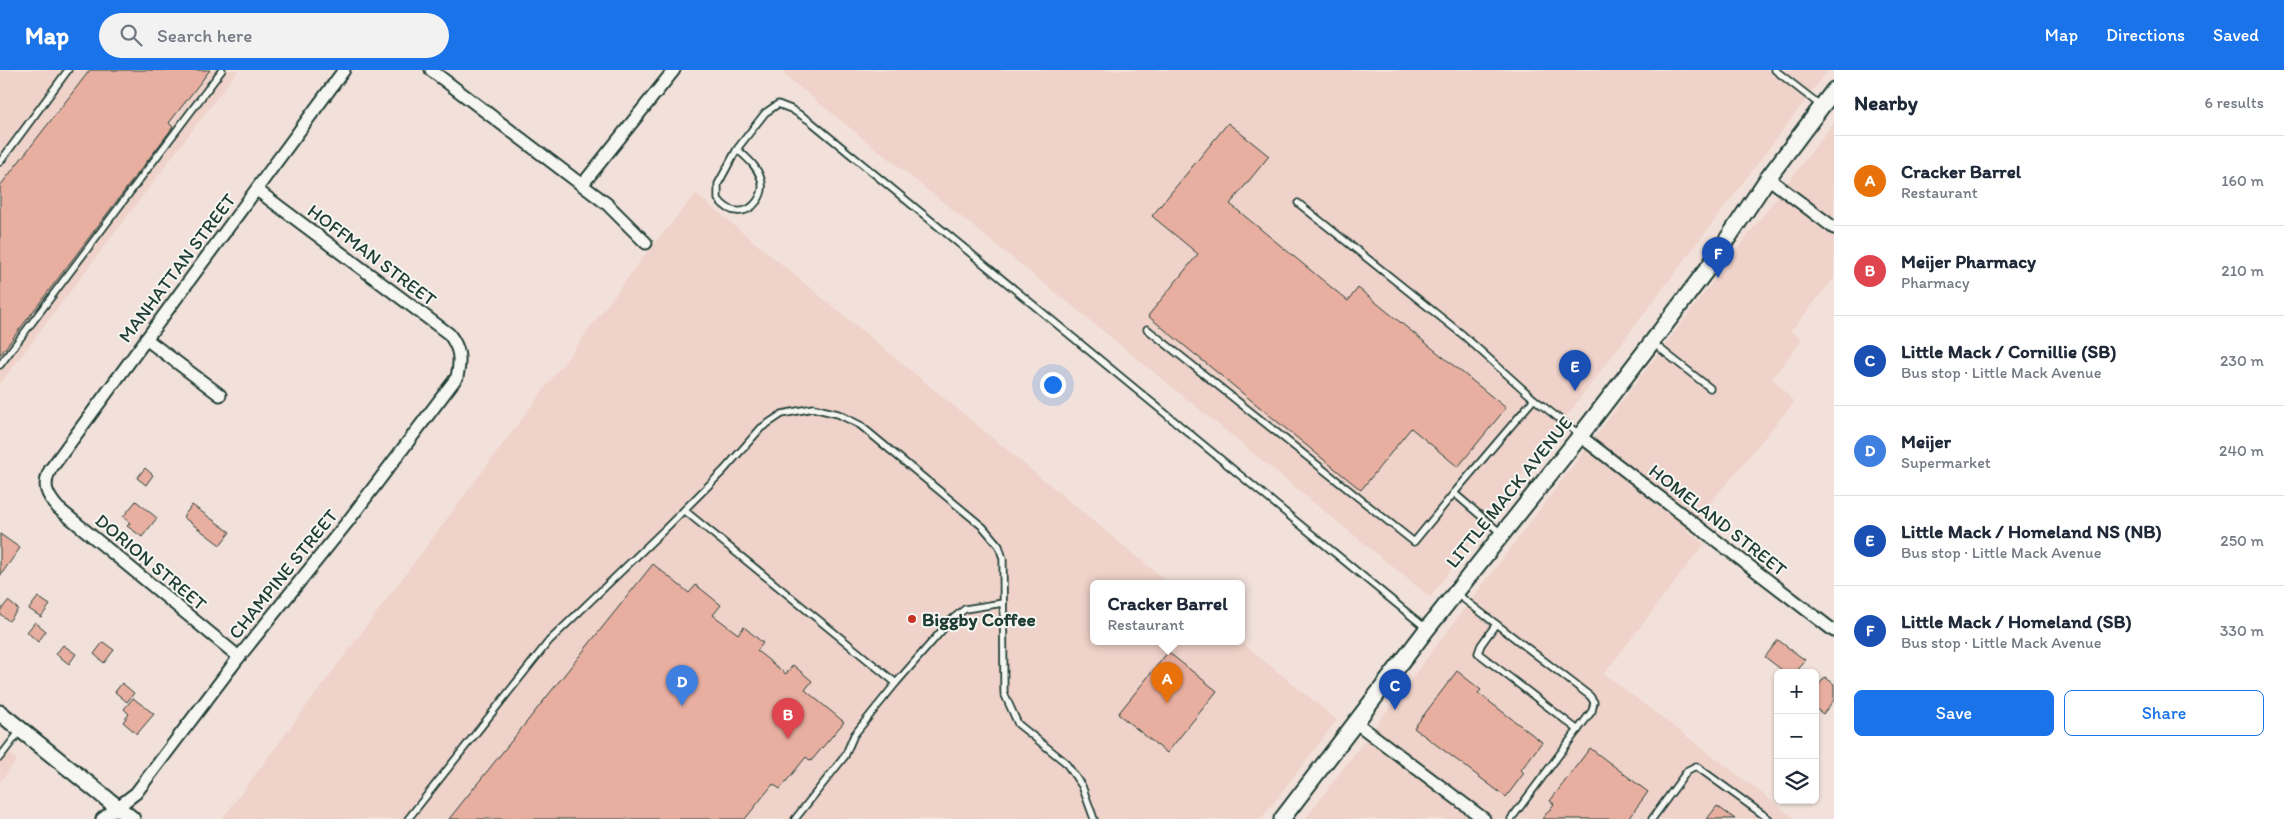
<!DOCTYPE html>
<meta charset="utf-8">
<style>
body{margin:0;font-family:Itim,sans-serif;background:#f2f2f3;color:#1f2937}
.controls{position:absolute;right:15px;bottom:15px;display:grid;overflow:hidden;border-radius:8px;box-shadow:0 1px 4px #0004}
.controls button{width:45px;height:45px;display:grid;place-items:center;padding:0;border:0;border-bottom:1px solid #e0e1e3;background:#fff;color:#1f2937;font:25px sans-serif}
.you{position:absolute;left:1052px;top:314px;width:18px;height:18px;margin:-12px;border:4px solid #fff;border-radius:50%;background:#1a73e8;box-shadow:0 0 0 8px #1a73e833}
.badge{display:grid;place-items:center;width:32px;height:32px;border-radius:50%;background:#1a73e8;color:#fff;font-size:16px;font-weight:700}
.pin{position:absolute;translate:-50% -41px;filter:drop-shadow(0 1px 2px #0008)}
.pin::after{content:'';position:absolute;top:26px;width:18px;height:15px;background:inherit;clip-path:polygon(0 0,100% 0,50% 100%)}
.popup{position:absolute;left:1090px;top:510px;width:155px;height:65px;box-sizing:border-box;display:grid;place-content:center;border-radius:8px;background:#fff;filter:drop-shadow(0 1px 4px #0005);font-size:16px;white-space:nowrap;color:#747a83}
.popup b{font-size:19px;color:#1f2937}
.popup::after{content:'';position:absolute;left:50%;top:100%;margin-left:-10px;border:10px solid transparent;border-top-color:#fff}
.list{margin:0;padding:0;list-style:none}
h2{display:flex;justify-content:space-between;align-items:center;height:65px;margin:0;padding:0 20px;font-size:21px}
h2 small{font-size:16px;font-weight:400;color:#747a83}
.list li{display:grid;grid-template-columns:32px 1fr auto;gap:15px;align-items:center;box-sizing:border-box;height:90px;padding:0 20px;border-top:1px solid #e0e1e3}
.list b{display:block;font-size:19px;white-space:nowrap}
.list p{margin:0;font-size:16px;white-space:nowrap;color:#747a83}
.list em{font-size:16px;font-style:normal;color:#747a83}
.actions{display:flex;gap:10px;padding:15px 20px}
.actions a{flex:1;padding:11px 0;border:1px solid #1a73e8;border-radius:8px;text-align:center;font-size:18px;color:#1a73e8}
.actions .main{background:#1a73e8;color:#fff}
.icon{flex:none;width:28px;height:28px;fill:none;stroke:currentColor;stroke-width:2;stroke-linecap:round;stroke-linejoin:round}
.map{position:relative;flex:none;width:1834px;height:749px;overflow:hidden}
header{display:flex;align-items:center;gap:30px;box-sizing:border-box;height:70px;padding:0 25px;background:#1a73e8;color:#fff}
header strong{font-size:24px}
nav{display:flex;gap:28px;margin-inline-start:auto;font-size:18px}
.search{width:350px;height:45px;background:#f2f2f3;display:flex;align-items:center;gap:12px;box-sizing:border-box;padding:0 18px;border-radius:28px;color:#747a83;font-size:19px}
main{display:flex}
aside{flex:1;background:#fff}
.map>svg:first-child{display:block}
.built{fill:#efd2c9}
.building{fill:#e8afa1;stroke:#1f3d34}
.lines{fill:none;stroke-linecap:round;stroke-linejoin:round}
.service-casing{stroke:#1f3d34;stroke-width:9}
.minor-casing{stroke:#1f3d34;stroke-width:15}
.secondary-casing{stroke:#1f3d34;stroke-width:19}
.service{stroke:#f6f6f2;stroke-width:5.5}
.minor{stroke:#f6f6f2;stroke-width:11}
.secondary{stroke:#f6f6f2;stroke-width:15}
.poi-dot{fill:#c8321e;stroke:#f6f6f2;stroke-width:2}
.labels{text-anchor:middle;dominant-baseline:central;stroke-width:4;stroke-linejoin:round;paint-order:stroke}
.street-label{font-size:19px;fill:#1f3d34;stroke:#f6f6f2}
.poi-label{font-size:19px;font-weight:bold;fill:#1f3d34;stroke:#f6f6f2;text-anchor:start}
</style>
<header>
<strong>Map</strong>
<div class="search"><svg class="icon" aria-label="search" viewBox="0 0 24 24"><circle cx="10" cy="10" r="6"/><path d="M15 15l6 6"/></svg>Search here</div>
<nav><a>Map</a><a>Directions</a><a>Saved</a></nav>
</header>
<main>
<div class="map">
<svg width="1834" height="749" viewBox="0 0 1834 749">
<rect width="100%" height="100%" fill="#f2e1da"/>
<filter id="ink" filterUnits="userSpaceOnUse"><feTurbulence type="fractalNoise" baseFrequency=".02" numOctaves="2"/><feDisplacementMap in="SourceGraphic" scale="10" xChannelSelector="R" yChannelSelector="G"/><feConvolveMatrix kernelMatrix="1 2 1 2 8 2 1 2 1" color-interpolation-filters="sRGB"/></filter>
<g filter="url(#ink)">
<g class="built">
<polygon points="0,0 238,0 0,314"/>
<polygon points="786,0 1828,0 1430,527 1076,239 783,4"/>
<polygon points="1834,52 1834,208 1791,261 1802,270 1772,308 1794,332 1687,461 1704,474 1604,604 1796,749 1305,749"/>
<polygon points="696,124 1170,514 1093,514 1093,572 1241,572 1337,650 1261,749 222,749 644,186"/>
<polygon points="0,676 17,690 0,712"/>
</g>
<g class="building">
<polygon points="90,0 210,0 169,53 173,57 0,285 0,116"/>
<polygon points="1228,53 1269,86 1230,134 1348,231 1358,218 1506,338 1458,397 1411,358 1361,420 1148,246 1198,184 1152,146"/>
<polygon points="145,398 153,405 146,415 137,408"/>
<polygon points="136,431 157,448 142,467 127,456 130,453 123,447"/>
<polygon points="192,435 230,462 220,475 183,447"/>
<polygon points="0,464 20,478 0,506"/>
<polygon points="653,494 689,523 696,515 721,535 713,545 738,564 744,557 763,573 757,581 786,604 793,595 812,611 805,620 844,652 811,691 806,687 780,719 773,714 745,749 449,749"/>
<polygon points="38,527 50,535 41,547 29,539"/>
<polygon points="8,531 18,539 9,551 0,544 0,541"/>
<polygon points="35,552 46,561 38,572 27,562"/>
<polygon points="1778,570 1805,590 1796,603 1786,603 1765,587"/>
<polygon points="103,572 114,580 104,593 94,584"/>
<polygon points="63,575 76,584 69,594 56,584"/>
<polygon points="1168,582 1217,621 1167,683 1118,644"/>
<polygon points="1457,601 1481,620 1478,623 1542,672 1521,700 1524,703 1506,727 1414,658"/>
<polygon points="1825,607 1834,614 1834,630 1823,644 1815,638 1815,620"/>
<polygon points="122,613 134,623 127,632 115,622"/>
<polygon points="133,628 154,644 137,664 123,652 129,644 124,639"/>
<polygon points="1590,678 1648,722 1628,749 1542,749 1554,734 1550,731"/>
<polygon points="1717,736 1735,749 1707,749"/>
</g>
<g class="lines">
<defs>
<g id="service">
<polyline points="1775,0 1820,35"/>
<path d="M737,79C747,88 757,96 761,109C766,124 753,143 737,141C729,141 722,134 718,129V114L737,79L765,43L778,34L791,39L810,51L1427,559"/>
<polyline points="0,92 68,0"/>
<polyline points="1298,133 1463,265 1534,329"/>
<polyline points="1147,259 1414,472 1454,423"/>
<polyline points="1653,273 1710,318"/>
<polyline points="0,295 222,0"/>
<polyline points="684,440 896,613"/>
<polyline points="1502,464 1454,423 1534,329 1580,365"/>
<polyline points="1457,524 1590,626 1594,632 1592,641 1511,749"/>
<polyline points="1496,554 1481,575 1478,583 1578,660"/>
<polyline points="0,687 20,661"/>
<polyline points="408,749 549,571 666,458 724,400 761,358 782,344 813,338 838,344 860,355 983,457 999,476 1003,489 1004,623 1018,654 1065,692 1082,716 1094,749"/>
<polyline points="795,749 845,686 854,665 896,613 951,550 965,539 1003,533"/>
<polyline points="1652,749 1688,700 1696,696 1769,749"/>
</g>
<g id="minor">
<polyline points="431,0 607,134 646,173"/>
<polyline points="1768,108 1834,158"/>
<polyline points="582,115 674,0"/>
<polyline points="146,269 220,325"/>
<polyline points="1580,366 1834,561"/>
<path d="M239,587L58,438C47,425 42,416 50,400L344,0"/>
<polyline points="1355,652 1484,749"/>
<path d="M102,749L136,723L239,587L349,450L457,307C461,290 460,278 449,264L257,120"/>
</g>
<g id="secondary">
<polyline points="0,643 132,749"/>
<polyline points="1282,749 1427,559 1580,366 1652,272 1708,198 1768,108 1834,20"/>
</g>
</defs>
<use href="#service" class="service-casing"/>
<use href="#minor" class="minor-casing"/>
<use href="#secondary" class="secondary-casing"/>
<use href="#service" class="service"/>
<use href="#minor" class="minor"/>
<use href="#secondary" class="secondary"/>
</g>
</g>
<circle class="poi-dot" cx="912" cy="549" r="5"/>
<g class="labels">
<g class="street-label">
<text transform="translate(372 185) rotate(37)">HOFFMAN STREET</text>
<text transform="translate(177 198) rotate(-53)">MANHATTAN STREET</text>
<text transform="translate(1509 422) rotate(-51)">LITTLE MACK AVENUE</text>
<text transform="translate(1718 450) rotate(38)">HOMELAND STREET</text>
<text transform="translate(151 492) rotate(40)">DORION STREET</text>
<text transform="translate(283 504) rotate(-51)">CHAMPINE STREET</text>
</g>
<g class="poi-label">
<text x="922" y="549">Biggby Coffee</text>
</g>
</g>
</svg>
<div class="controls">
<button>+</button>
<button>−</button>
<button><svg class="icon" aria-label="layers" viewBox="0 0 24 24"><path d="M12 4l9 5-9 5-9-5zM3 14l9 5 9-5"/></svg></button>
</div>
<div class="you"></div>
<div class="pin badge" style="left:1167px;top:633px;background:#e8710a">A</div>
<div class="popup"><b>Cracker Barrel</b>Restaurant</div>
<div class="pin badge" style="left:788px;top:669px;background:#e0444e">B</div>
<div class="pin badge" style="left:1395px;top:640px;background:#1a4fb4">C</div>
<div class="pin badge" style="left:682px;top:636px;background:#3f7fe0">D</div>
<div class="pin badge" style="left:1575px;top:321px;background:#1a4fb4">E</div>
<div class="pin badge" style="left:1718px;top:208px;background:#1a4fb4">F</div>
</div>
<aside>
<h2>Nearby<small>6 results</small></h2>
<ul class="list">
<li><span class="badge" style="background:#e8710a">A</span><div><b>Cracker Barrel</b><p>Restaurant</p></div><em>160 m</em></li>
<li><span class="badge" style="background:#e0444e">B</span><div><b>Meijer Pharmacy</b><p>Pharmacy</p></div><em>210 m</em></li>
<li><span class="badge" style="background:#1a4fb4">C</span><div><b>Little Mack / Cornillie (SB)</b><p>Bus stop · Little Mack Avenue</p></div><em>230 m</em></li>
<li><span class="badge" style="background:#3f7fe0">D</span><div><b>Meijer</b><p>Supermarket</p></div><em>240 m</em></li>
<li><span class="badge" style="background:#1a4fb4">E</span><div><b>Little Mack / Homeland NS (NB)</b><p>Bus stop · Little Mack Avenue</p></div><em>250 m</em></li>
<li><span class="badge" style="background:#1a4fb4">F</span><div><b>Little Mack / Homeland (SB)</b><p>Bus stop · Little Mack Avenue</p></div><em>330 m</em></li>
</ul>
<div class="actions"><a class="main">Save</a><a>Share</a></div>
</aside>
</main>
